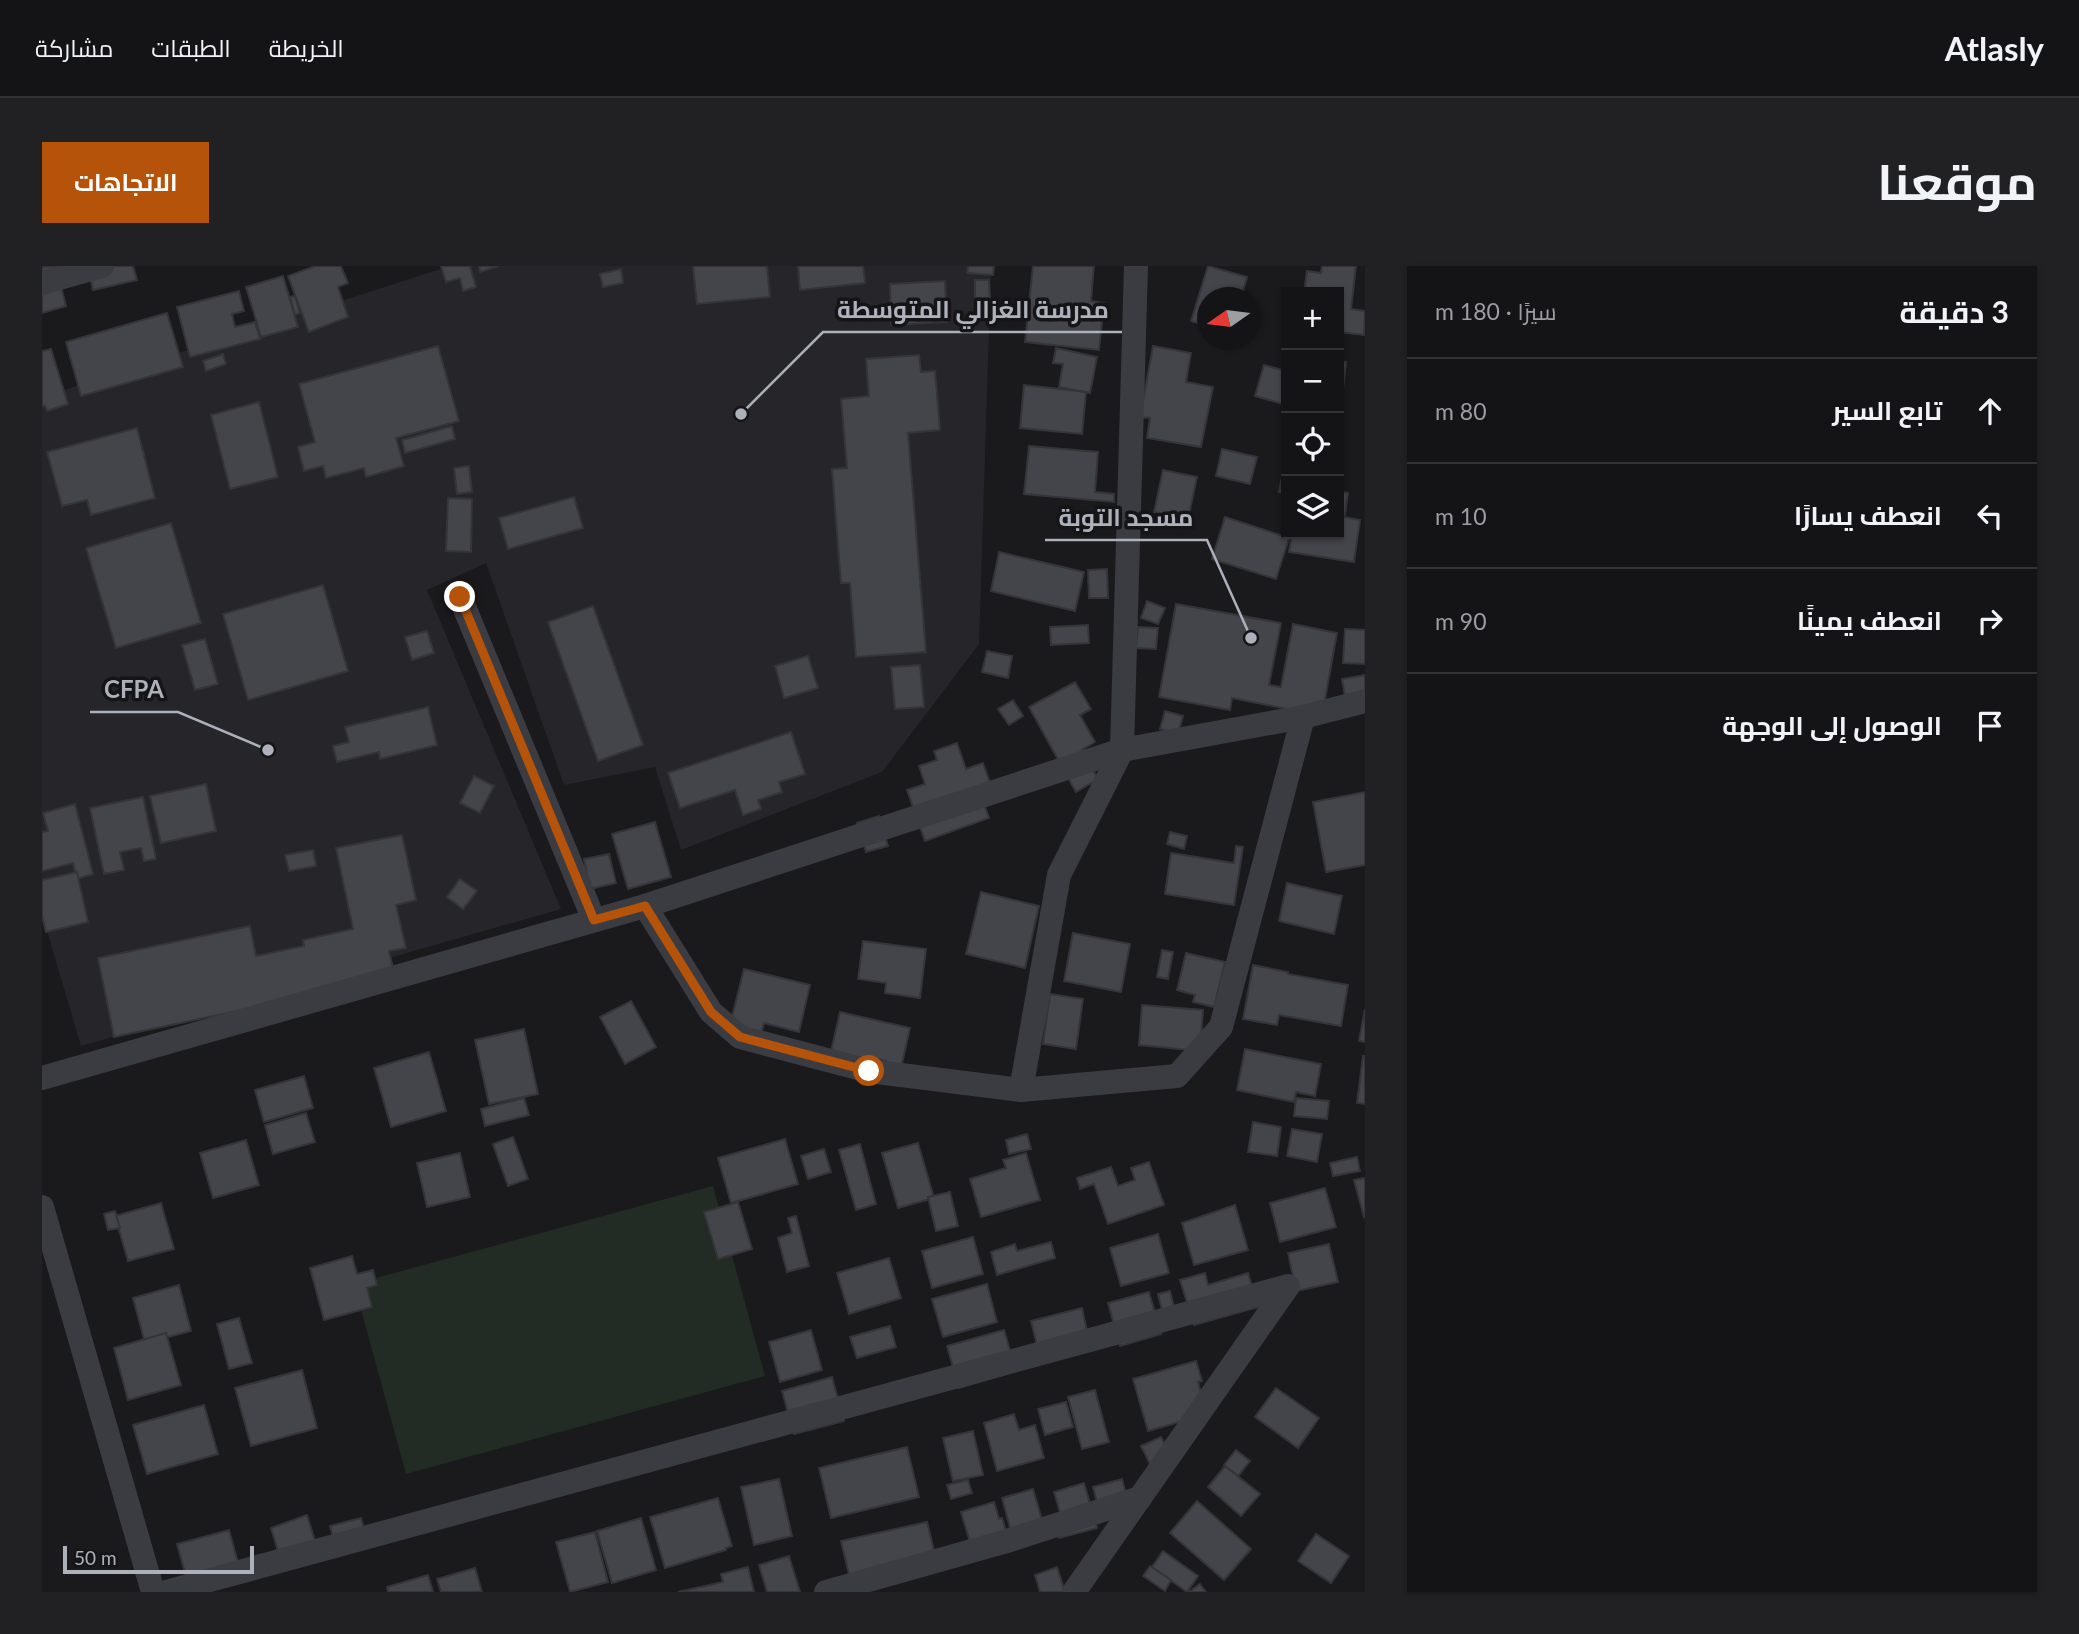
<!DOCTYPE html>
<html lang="ar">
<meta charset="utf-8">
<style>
body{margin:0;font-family:Lato,Cairo,sans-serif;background:#212123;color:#f1f3f6;direction:rtl}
.controls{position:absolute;right:21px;top:21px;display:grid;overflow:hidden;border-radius:0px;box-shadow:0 2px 5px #0004}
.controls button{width:63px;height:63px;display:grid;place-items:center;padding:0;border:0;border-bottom:2px solid #333335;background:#141416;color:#f1f3f6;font:35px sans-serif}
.compass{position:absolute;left:1155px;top:21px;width:63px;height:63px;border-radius:50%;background:#141416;box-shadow:0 2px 5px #0004;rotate:256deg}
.scale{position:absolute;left:21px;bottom:18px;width:191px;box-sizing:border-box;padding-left:7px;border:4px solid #adb1bc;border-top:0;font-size:19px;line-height:24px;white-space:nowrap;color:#adb1bc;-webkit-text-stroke:5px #151518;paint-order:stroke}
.stop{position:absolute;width:21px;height:21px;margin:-16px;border:5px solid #b45309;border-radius:50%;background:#fff}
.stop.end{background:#b45309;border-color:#fff;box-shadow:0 2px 7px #0008}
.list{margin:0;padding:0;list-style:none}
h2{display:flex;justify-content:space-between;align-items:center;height:91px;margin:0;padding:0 28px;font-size:30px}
h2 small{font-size:23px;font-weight:400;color:#9d9ea1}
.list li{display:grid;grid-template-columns:46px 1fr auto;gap:21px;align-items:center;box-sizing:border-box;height:105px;padding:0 28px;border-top:2px solid #333335}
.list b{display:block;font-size:26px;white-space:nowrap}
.list em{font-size:23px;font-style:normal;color:#9d9ea1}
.icon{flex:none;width:38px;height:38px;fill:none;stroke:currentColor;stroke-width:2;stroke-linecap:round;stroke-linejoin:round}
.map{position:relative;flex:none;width:1323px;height:1326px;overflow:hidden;direction:ltr;border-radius:0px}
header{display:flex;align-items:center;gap:42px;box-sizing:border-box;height:98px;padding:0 35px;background:#141416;border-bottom:2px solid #333335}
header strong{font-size:33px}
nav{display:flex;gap:38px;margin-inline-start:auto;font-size:24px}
.intro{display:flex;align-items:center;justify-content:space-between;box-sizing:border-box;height:168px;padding:0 42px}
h1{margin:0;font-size:49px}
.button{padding:18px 32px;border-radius:0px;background:#b45309;color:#fff;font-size:24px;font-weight:700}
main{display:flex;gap:42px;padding:0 42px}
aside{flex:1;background:#141416;border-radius:0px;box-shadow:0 2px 5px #0004}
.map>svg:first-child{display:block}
.built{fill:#26262a}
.green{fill:#222b24}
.building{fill:#44454a;stroke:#353439;stroke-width:2}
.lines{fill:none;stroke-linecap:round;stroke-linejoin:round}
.minor{stroke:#3b3c42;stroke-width:24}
.route{stroke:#b45309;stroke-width:9}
.leader{fill:none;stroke:#adb1bc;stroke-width:2.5}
.callout-dot{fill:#adb1bc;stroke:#151518;stroke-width:2.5}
.callout-label{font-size:24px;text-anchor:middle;font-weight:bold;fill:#adb1bc;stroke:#151518;stroke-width:7;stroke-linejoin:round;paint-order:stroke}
</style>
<header>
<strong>Atlasly</strong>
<nav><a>الخريطة</a><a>الطبقات</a><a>مشاركة</a></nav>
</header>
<div class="intro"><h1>موقعنا</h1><a class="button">الاتجاهات</a></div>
<main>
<aside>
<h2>3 دقيقة<small>سيرًا · 180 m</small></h2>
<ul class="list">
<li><svg class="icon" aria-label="ahead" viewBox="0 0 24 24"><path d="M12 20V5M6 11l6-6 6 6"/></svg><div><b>تابع السير</b></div><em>80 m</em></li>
<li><svg class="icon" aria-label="left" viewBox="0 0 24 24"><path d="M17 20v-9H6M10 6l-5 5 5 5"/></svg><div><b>انعطف يسارًا</b></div><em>10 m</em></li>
<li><svg class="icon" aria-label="right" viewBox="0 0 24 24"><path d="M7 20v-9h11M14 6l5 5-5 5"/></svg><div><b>انعطف يمينًا</b></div><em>90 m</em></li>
<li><svg class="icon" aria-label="arrive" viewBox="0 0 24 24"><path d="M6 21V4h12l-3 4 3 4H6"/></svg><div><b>الوصول إلى الوجهة</b></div></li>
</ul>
</aside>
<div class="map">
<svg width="1323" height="1326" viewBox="0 0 1323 1326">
<rect width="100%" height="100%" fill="#1a1a1d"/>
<polygon class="built" points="408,0 949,0 937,378 840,506 639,584 613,501 522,519 444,297 385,324 519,643 39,780 0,648 0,131"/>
<polygon class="green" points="671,920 723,1110 364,1208 312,1018"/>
<g class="building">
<polygon points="14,0 24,40 0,47 0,1"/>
<polygon points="46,0 91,0 95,14 51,24"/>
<polygon points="273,0 299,0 306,17 296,21 306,51 267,66 246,10"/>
<polygon points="399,0 428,0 434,21 421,25 418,12 404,16"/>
<polygon points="437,0 457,0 438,6"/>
<polygon points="651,0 725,0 728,31 655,38"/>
<polygon points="756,0 821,0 823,17 758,24"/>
<polygon points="926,0 952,0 951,9 925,7"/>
<polygon points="991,0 1052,0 1049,35 1062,37 1057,84 983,76"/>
<polygon points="1166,0 1205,11 1199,32 1166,32 1166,60 1149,55"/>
<polygon points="1280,0 1314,0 1309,43 1323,45 1322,69 1297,66 1297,26 1262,26 1265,5 1279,7"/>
<polygon points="579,3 581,17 561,21 558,8"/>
<polygon points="241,10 256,61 219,71 204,21"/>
<polygon points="933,14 947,14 948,32 933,32"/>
<polygon points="903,15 905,56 849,59 848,18"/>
<polygon points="197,25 202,45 190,48 193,61 213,56 218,73 148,91 135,41"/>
<polygon points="253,30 258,47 253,49 248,31"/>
<polygon points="125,47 141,101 39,130 24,76"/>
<polygon points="396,80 417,155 354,172 362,200 324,211 322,202 284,212 281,200 262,205 256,181 273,176 257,118"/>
<polygon points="1111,80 1149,87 1144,116 1171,121 1159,181 1105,172 1108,152 1098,151"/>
<polygon points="1014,82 1055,91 1048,127 1017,121 1021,98 1011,97"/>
<polygon points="9,83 26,138 5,145 3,140 0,140 0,85"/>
<polygon points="181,88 184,98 164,105 161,95"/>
<polygon points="877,89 879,106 893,105 898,164 866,167 884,386 814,391 808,317 799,317 790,203 805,202 799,133 827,130 824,93"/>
<polygon points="1297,95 1304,96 1297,159"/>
<polygon points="1222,99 1244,105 1244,125 1241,138 1213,130"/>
<polygon points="982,119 1044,126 1040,168 978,162"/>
<polygon points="217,136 236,211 188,223 169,149"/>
<polygon points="410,160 413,173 363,187 360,174"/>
<polygon points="95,162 113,232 49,249 45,234 20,240 5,186"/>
<polygon points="987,180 1056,186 1053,226 1072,228 1072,236 982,228"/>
<polygon points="1180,183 1215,191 1208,218 1174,210"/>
<polygon points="1243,196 1244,196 1244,227 1237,226"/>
<polygon points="427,200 430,226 415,228 412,202"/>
<polygon points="1121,204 1155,211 1146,253 1112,246"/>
<polygon points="1297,225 1306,227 1303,249 1297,248"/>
<polygon points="532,231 541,262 466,283 457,252"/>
<polygon points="406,232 430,233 429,286 404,285"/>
<polygon points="1297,250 1318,254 1312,296 1247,286 1250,268 1297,268"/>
<polygon points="1183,251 1247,272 1234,313 1170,293"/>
<polygon points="129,257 159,357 74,382 44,282"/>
<polygon points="957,286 1042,306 1033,345 949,325"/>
<polygon points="1065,303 1066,332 1047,332 1046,304"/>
<polygon points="281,319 306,405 206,434 181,348"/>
<polygon points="1105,335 1123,342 1116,358 1099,352"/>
<polygon points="1134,338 1239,357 1227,419 1239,421 1251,358 1295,367 1280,450 1190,432 1188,444 1117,431"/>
<polygon points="551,340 601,479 556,495 506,356"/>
<polygon points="1046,359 1047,377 1009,379 1008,361"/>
<polygon points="1096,361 1116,362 1114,383 1094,382"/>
<polygon points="1303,363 1323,364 1323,398 1301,397"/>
<polygon points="385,365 392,387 370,394 363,371"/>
<polygon points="163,373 176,418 153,424 140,379"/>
<polygon points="945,385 970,390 966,412 940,406"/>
<polygon points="766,390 776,422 742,432 733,400"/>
<polygon points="878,399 882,441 853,443 849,401"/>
<polygon points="1323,409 1323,426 1303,430 1300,413"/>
<polygon points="1033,416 1049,443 1038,449 1053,476 1040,484 1056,513 1034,526 987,441"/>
<polygon points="971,434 981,450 967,459 956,443"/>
<polygon points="386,441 395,479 338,493 337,486 295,496 291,480 307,476 303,461"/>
<polygon points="1123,445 1141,450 1136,468 1118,463"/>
<polygon points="749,466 763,508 737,516 740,526 716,534 719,543 701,549 693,524 638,542 626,507"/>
<polygon points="915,477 924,503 941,497 949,520 937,524 947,552 883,575 865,524 883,518 877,500 895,494 892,485"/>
<polygon points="432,510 452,520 438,547 418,537"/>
<polygon points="164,518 174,565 119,577 108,530"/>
<polygon points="1323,526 1323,599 1284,606 1271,536"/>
<polygon points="101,531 114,593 102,595 99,582 78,586 82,604 62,608 48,542"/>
<polygon points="33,538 51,608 35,613 31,597 0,605 0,566 6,565 1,547"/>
<polygon points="837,550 846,580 824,586 815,557"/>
<polygon points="613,556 629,611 586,623 570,568"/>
<polygon points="1128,566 1145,570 1142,583 1125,578"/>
<polygon points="360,569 374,634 354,639 364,682 347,685 352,706 228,738 72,771 56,692 208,660 214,690 262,680 261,674 311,663 294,582"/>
<polygon points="1194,580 1201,581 1192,639 1123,628 1129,587 1192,597"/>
<polygon points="271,584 274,600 247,605 243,589"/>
<polygon points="567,588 574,617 548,623 542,593"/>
<polygon points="35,606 46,656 4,666 0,650 0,614"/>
<polygon points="418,613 435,625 421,643 405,631"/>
<polygon points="1245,617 1300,630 1292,668 1237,655"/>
<polygon points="939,626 997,640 983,702 924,688"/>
<polygon points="1031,667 1088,678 1079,726 1022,715"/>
<polygon points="821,675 884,683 878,732 843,727 844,717 816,713"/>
<polygon points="1120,684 1131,686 1126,713 1115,711"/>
<polygon points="1144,687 1183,696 1172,741 1151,736 1153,729 1135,724"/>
<polygon points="1211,699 1246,706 1246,708 1306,719 1299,760 1237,749 1235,759 1201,753"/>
<polygon points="702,703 768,719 757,766 722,757 718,771 687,763"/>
<polygon points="1008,728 1041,733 1034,783 1001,778"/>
<polygon points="589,735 614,781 583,798 558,751"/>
<polygon points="1100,739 1161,744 1158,785 1097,779"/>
<polygon points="1323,743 1323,776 1317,775"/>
<polygon points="798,746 868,762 857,811 840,808 844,795 824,790 823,794 787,794"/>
<polygon points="482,763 496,828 447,838 433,774"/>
<polygon points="1203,783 1279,798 1273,830 1254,826 1252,836 1195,824"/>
<polygon points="387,786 404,845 349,861 332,802"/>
<polygon points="1321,790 1323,790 1323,838 1315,837"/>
<polygon points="262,810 271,842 222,856 213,824"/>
<polygon points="482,832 487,849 443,860 439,843"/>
<polygon points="1254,832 1287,835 1285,853 1252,850"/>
<polygon points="264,847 273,876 231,888 223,859"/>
<polygon points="1211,856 1239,861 1235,890 1206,886"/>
<polygon points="1250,863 1280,868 1275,896 1245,890"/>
<polygon points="985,868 989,883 967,888 964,874"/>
<polygon points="471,871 486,913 466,920 451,878"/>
<polygon points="743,873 756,918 689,937 676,892"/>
<polygon points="204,874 217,919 171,932 158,887"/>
<polygon points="876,877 892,932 856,942 840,887"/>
<polygon points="818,878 834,938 814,944 797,884"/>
<polygon points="782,883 789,906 766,913 759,890"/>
<polygon points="418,887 428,931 385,941 375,897"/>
<polygon points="984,887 998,934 939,951 928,913 964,902 961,894"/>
<polygon points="1315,891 1318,905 1291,910 1288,897"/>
<polygon points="1107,896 1122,939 1066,958 1052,918 1038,923 1035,912 1069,901 1076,920 1093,914 1089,902"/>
<polygon points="1323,912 1323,950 1322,951 1312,914"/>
<polygon points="1283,922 1294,961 1238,976 1228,937"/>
<polygon points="908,926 916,960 894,965 886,931"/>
<polygon points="696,936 710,983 676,993 662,946"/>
<polygon points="119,937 132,983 86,995 73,950"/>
<polygon points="1193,939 1206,984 1152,999 1140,957"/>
<polygon points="73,945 78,962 66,964 62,948"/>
<polygon points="754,950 767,1000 745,1006 736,972 750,967 746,952"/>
<polygon points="1116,968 1127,1007 1079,1020 1068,982"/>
<polygon points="931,971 941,1008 890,1022 880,985"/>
<polygon points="1009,976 1013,992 955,1009 949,986 973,978 975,985"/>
<polygon points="1287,978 1296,1016 1254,1025 1246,987"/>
<polygon points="310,990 315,1008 331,1004 335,1019 325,1022 330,1041 282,1054 268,1002"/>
<polygon points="847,992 859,1032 807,1048 795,1007"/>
<polygon points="1163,1007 1166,1019 1206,1007 1216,1041 1152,1059 1138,1014"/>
<polygon points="945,1018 955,1056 901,1071 890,1033"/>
<polygon points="137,1019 149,1065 103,1077 91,1032"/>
<polygon points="1128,1025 1134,1049 1122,1052 1116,1028"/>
<polygon points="1107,1026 1119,1068 1078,1080 1066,1037"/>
<polygon points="1040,1042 1049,1083 999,1095 989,1055"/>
<polygon points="197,1052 210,1097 187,1103 175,1058"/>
<polygon points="848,1060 854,1081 815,1092 808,1071"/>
<polygon points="769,1064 780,1104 738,1116 727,1076"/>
<polygon points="962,1064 974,1105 917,1122 905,1080"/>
<polygon points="124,1067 139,1119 86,1134 72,1082"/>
<polygon points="1154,1095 1160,1115 1156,1116 1165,1148 1106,1165 1091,1113"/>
<polygon points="260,1104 275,1162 209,1180 193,1122"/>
<polygon points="790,1111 802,1155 752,1168 740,1125"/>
<polygon points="1234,1122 1277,1152 1256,1182 1213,1151"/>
<polygon points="1053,1124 1067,1176 1040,1183 1026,1131"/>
<polygon points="1024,1136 1031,1161 1003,1169 996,1143"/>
<polygon points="162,1139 176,1188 105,1208 91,1159"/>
<polygon points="972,1148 977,1164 993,1159 1002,1192 955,1205 942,1157"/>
<polygon points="931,1165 941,1209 911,1215 901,1172"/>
<polygon points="1119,1171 1129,1191 1109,1200 1099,1180"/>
<polygon points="865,1181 877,1231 789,1252 777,1202"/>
<polygon points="1194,1184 1208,1195 1196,1210 1182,1199"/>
<polygon points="1183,1200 1218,1228 1199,1250 1166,1221"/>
<polygon points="737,1213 750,1270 712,1279 699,1221"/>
<polygon points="1080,1213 1089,1247 1060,1255 1051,1221"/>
<polygon points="926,1214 930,1227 909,1233 905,1219"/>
<polygon points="1042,1217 1055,1262 1017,1272 1013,1255 1020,1253 1012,1226"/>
<polygon points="991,1223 1005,1271 973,1280 960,1232"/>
<polygon points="676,1232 690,1280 684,1282 684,1284 623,1302 608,1251"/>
<polygon points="1155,1235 1209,1283 1182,1314 1128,1267"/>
<polygon points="952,1236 957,1253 960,1252 969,1282 933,1293 919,1246"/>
<polygon points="265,1249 278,1291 241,1302 229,1262"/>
<polygon points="319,1252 326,1277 295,1286 288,1260"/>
<polygon points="599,1252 614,1304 570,1317 555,1265"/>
<polygon points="885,1256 897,1304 811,1325 799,1275"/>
<polygon points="187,1264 200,1311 148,1325 135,1278"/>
<polygon points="553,1266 566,1316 528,1326 514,1276"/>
<polygon points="1274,1268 1307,1290 1289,1317 1256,1295"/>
<polygon points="1121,1285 1156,1310 1145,1326 1110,1301"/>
<polygon points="747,1290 758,1326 725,1326 717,1299"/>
<polygon points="1108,1300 1129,1314 1123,1325 1101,1310"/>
<polygon points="706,1301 712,1326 636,1326 681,1316 679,1308"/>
<polygon points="1015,1301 1023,1326 998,1326 993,1309"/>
<polygon points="433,1302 440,1326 399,1326 395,1313"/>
<polygon points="386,1309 391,1326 346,1326 345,1321"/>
<polygon points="1158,1318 1164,1326 1147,1326"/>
</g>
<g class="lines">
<g class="minor">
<polyline points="0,17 60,0"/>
<polyline points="418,331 552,654"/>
<polyline points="603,640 669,746 698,771 827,805 979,824 1135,810 1179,761 1261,451"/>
<polyline points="0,812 603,640 1080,484 1261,451 1323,435"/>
<polyline points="979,824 1017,609 1080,484 1094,0"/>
<polyline points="0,941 111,1326"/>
<polyline points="124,1326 1246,1020 1032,1326"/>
<polyline points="784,1326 965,1275 1098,1232"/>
</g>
</g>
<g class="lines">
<polyline class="route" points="418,331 552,654 603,640 669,746 698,771 827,805"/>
</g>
<path class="leader" d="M699 148L781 66H1080M1209 372L1165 274H1003M226 484L136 446H48"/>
<g class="callout-dot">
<circle cx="699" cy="148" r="7"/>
<circle cx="1209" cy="372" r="7"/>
<circle cx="226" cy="484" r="7"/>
</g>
<g class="callout-label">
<text x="931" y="52">مدرسة الغزالي المتوسطة</text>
<text x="1084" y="260">مسجد التوبة</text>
<text x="92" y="432">CFPA</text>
</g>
</svg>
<div class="controls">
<button>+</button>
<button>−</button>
<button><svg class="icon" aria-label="locate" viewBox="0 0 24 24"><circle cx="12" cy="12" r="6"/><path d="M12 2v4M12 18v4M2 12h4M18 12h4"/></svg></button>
<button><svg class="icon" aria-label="layers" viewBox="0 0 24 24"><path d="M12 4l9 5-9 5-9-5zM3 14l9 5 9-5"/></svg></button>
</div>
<svg class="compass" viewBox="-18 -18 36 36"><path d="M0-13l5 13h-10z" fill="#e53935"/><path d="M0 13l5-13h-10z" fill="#9d9ea1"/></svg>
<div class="scale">50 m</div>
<div class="stop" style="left:827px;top:805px"></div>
<div class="stop end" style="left:418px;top:331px"></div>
</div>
</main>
